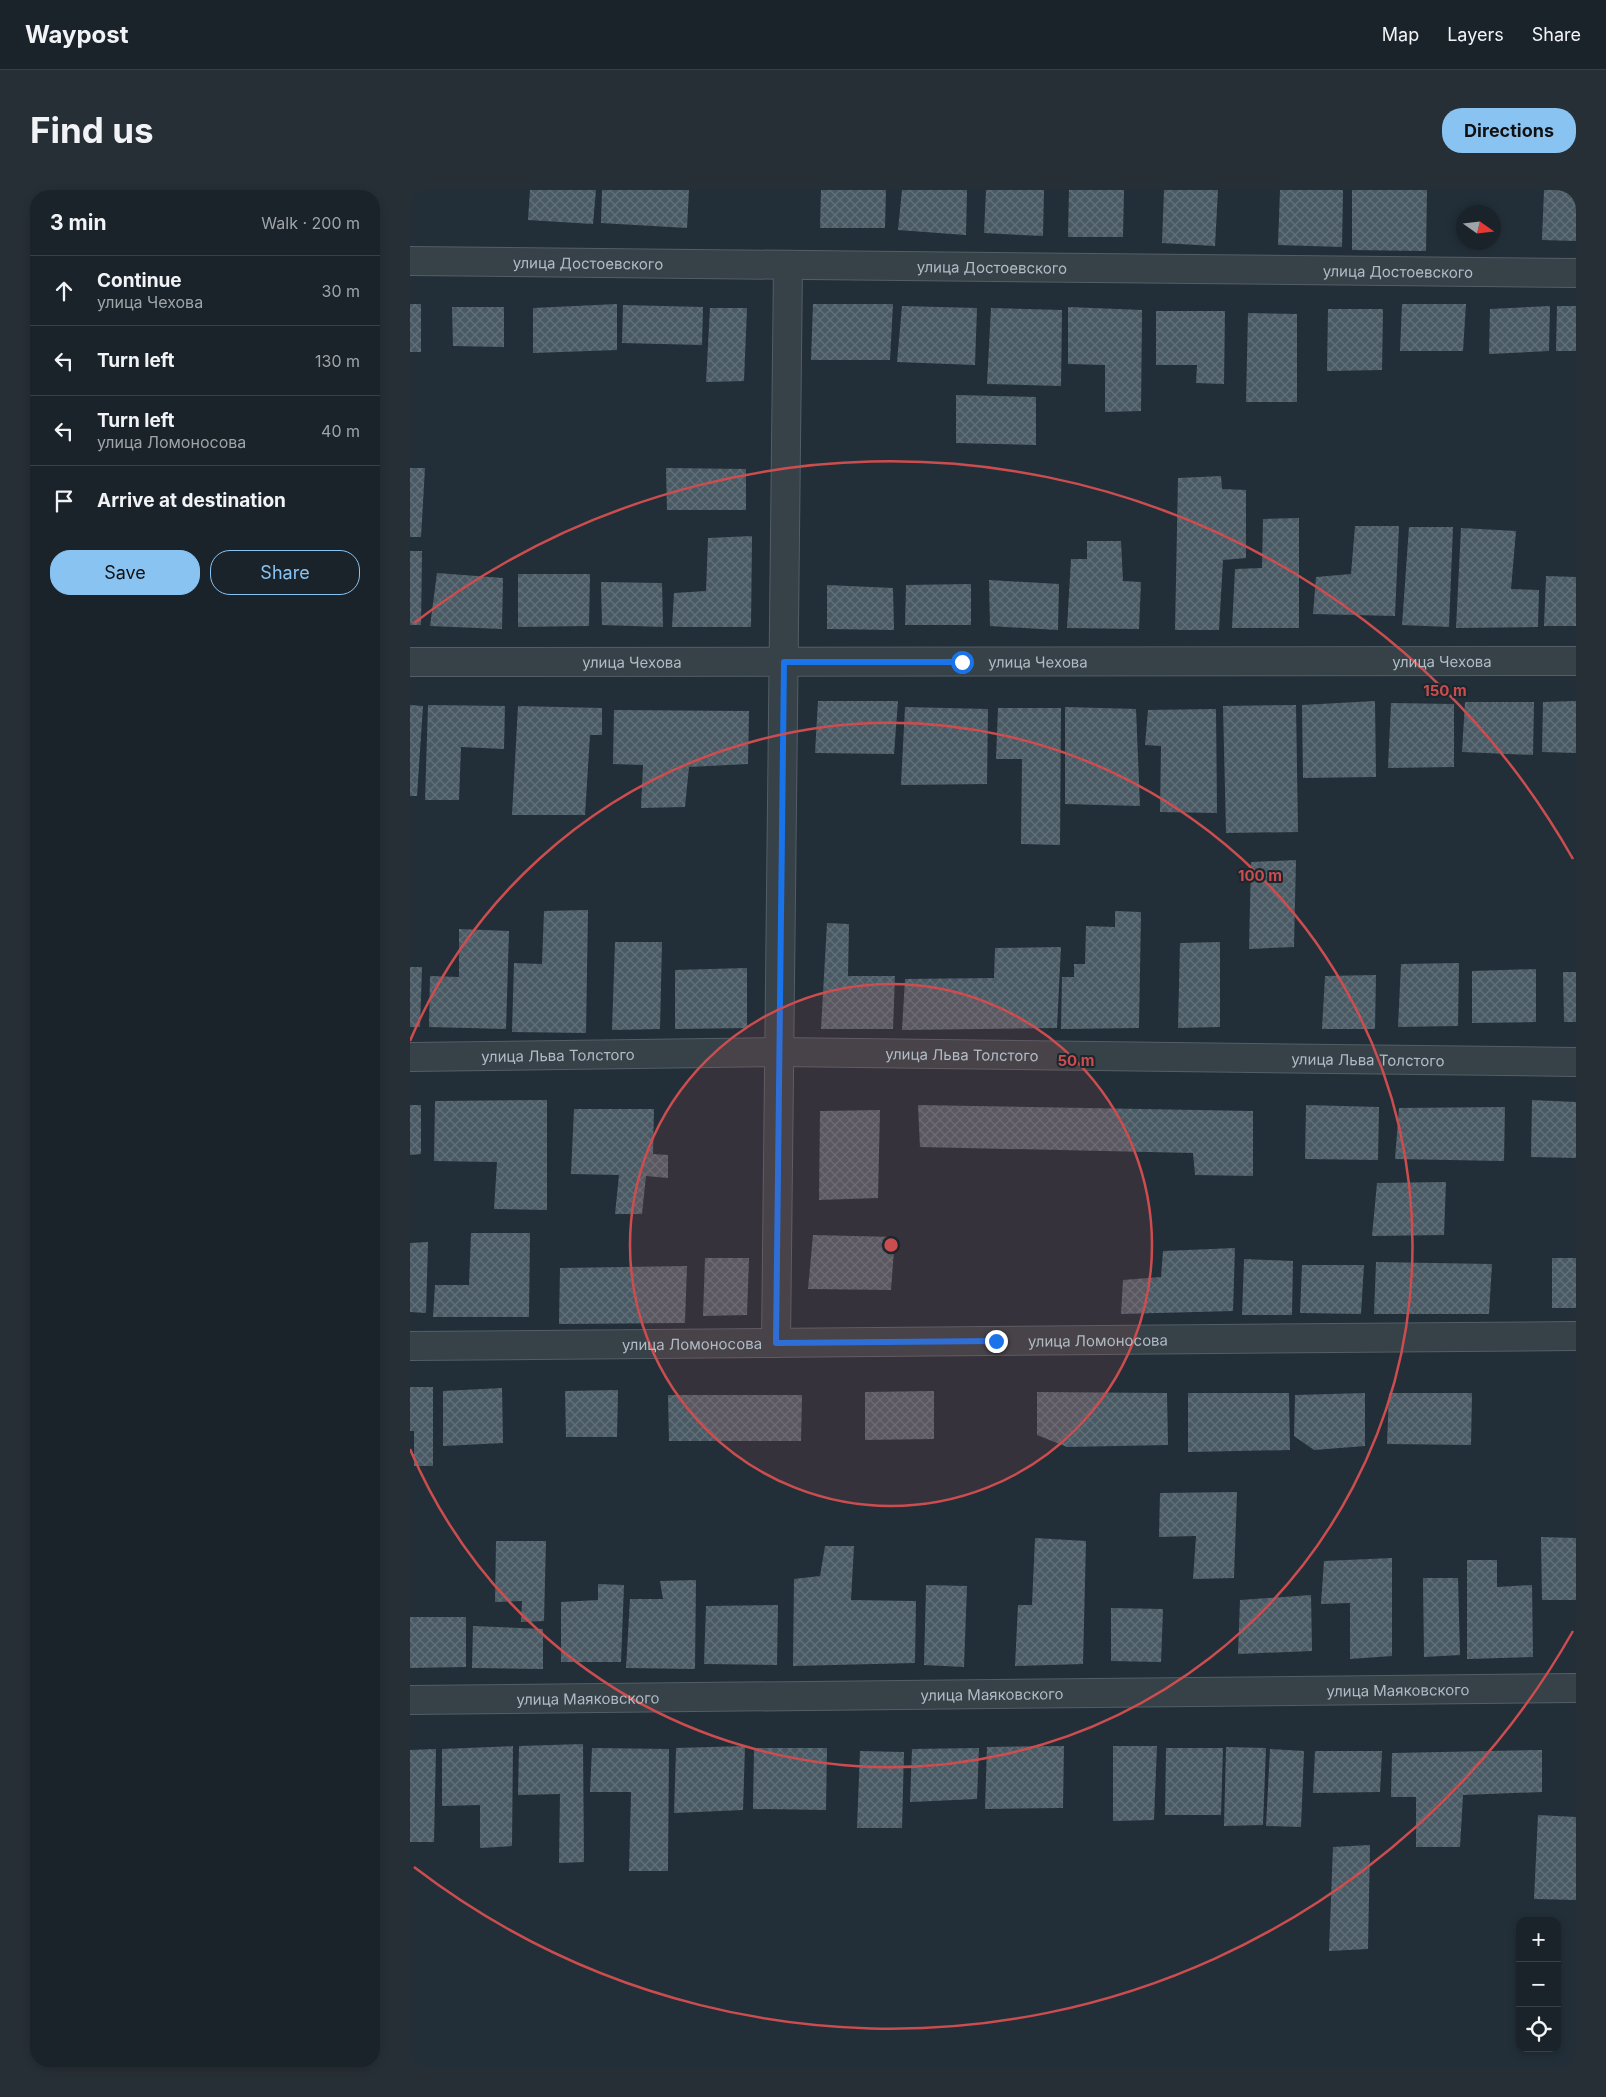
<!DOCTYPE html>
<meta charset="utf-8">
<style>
body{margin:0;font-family:Inter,sans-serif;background:#272f36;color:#f1f3f6}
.controls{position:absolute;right:15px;bottom:15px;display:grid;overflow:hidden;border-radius:10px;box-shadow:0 2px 8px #0003}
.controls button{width:45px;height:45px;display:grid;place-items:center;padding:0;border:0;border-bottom:1px solid #384047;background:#1a232a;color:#f1f3f6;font:25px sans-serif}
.compass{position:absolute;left:1046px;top:15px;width:45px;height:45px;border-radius:50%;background:#1a232a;box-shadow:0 2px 8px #0003;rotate:104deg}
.stop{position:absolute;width:15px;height:15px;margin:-11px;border:4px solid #1a73e8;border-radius:50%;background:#fff}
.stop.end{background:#1a73e8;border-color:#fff;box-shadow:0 1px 5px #0008}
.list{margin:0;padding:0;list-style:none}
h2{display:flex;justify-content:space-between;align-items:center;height:65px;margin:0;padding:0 20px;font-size:21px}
h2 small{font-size:16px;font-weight:400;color:#9fa4a8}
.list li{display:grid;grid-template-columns:32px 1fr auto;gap:15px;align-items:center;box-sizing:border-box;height:70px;padding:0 20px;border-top:1px solid #384047}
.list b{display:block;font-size:19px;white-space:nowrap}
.list p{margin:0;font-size:16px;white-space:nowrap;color:#9fa4a8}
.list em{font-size:16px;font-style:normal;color:#9fa4a8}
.actions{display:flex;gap:10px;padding:15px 20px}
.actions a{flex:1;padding:11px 0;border:1px solid #88c3f2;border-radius:20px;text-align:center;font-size:18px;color:#88c3f2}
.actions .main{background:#88c3f2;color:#111}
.icon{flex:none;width:28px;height:28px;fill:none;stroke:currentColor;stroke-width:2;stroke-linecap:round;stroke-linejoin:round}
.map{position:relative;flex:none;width:1166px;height:1877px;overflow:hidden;border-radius:20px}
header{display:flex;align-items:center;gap:30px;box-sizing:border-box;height:70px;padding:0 25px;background:#1a232a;border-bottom:1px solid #384047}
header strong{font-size:24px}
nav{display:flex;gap:28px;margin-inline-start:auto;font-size:18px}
.intro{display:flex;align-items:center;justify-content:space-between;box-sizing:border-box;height:120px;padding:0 30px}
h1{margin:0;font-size:35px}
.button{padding:12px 22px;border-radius:20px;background:#88c3f2;color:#111;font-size:18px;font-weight:700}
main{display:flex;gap:30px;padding:0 30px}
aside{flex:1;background:#1a232a;border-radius:20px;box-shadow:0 2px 8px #0003}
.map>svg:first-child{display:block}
.building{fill:url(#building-cross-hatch)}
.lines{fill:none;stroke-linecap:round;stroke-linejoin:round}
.minor-casing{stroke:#535f66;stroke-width:30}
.minor{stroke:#364148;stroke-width:28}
.route{stroke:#1a73e8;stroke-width:6}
.ring{fill:none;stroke:#cc4d4f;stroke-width:2.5}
.labels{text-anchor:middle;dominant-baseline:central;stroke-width:4;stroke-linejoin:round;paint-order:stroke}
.street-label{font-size:15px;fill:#b0bcc5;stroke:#1b262d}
.centre{fill:#cc4d4f;stroke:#1b262d;stroke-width:2.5}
.ring-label{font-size:15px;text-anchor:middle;font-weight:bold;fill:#cc4d4f;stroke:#1b262d;stroke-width:4;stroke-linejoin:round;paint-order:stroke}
</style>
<header>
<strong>Waypost</strong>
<nav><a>Map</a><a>Layers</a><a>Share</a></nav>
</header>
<div class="intro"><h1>Find us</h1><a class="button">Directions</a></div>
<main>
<aside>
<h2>3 min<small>Walk · 200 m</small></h2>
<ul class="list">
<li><svg class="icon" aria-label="ahead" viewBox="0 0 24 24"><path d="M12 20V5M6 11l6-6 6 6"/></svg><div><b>Continue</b><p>улица Чехова</p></div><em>30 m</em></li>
<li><svg class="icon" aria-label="left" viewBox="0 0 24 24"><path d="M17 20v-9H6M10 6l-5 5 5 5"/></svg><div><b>Turn left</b></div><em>130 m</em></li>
<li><svg class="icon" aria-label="left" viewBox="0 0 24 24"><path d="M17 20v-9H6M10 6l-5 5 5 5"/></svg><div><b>Turn left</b><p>улица Ломоносова</p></div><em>40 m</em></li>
<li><svg class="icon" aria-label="arrive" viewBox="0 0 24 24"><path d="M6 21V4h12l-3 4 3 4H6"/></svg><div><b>Arrive at destination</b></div></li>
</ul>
<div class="actions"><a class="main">Save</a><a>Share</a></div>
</aside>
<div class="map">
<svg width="1166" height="1877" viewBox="0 0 1166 1877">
<defs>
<pattern id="building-cross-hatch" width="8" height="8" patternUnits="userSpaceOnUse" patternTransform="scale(1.25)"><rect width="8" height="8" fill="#4a5a64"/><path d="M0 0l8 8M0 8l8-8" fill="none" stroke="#627079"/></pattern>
</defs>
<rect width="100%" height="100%" fill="#222f38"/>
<g class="building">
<polygon points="120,0 186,0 183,34 118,30"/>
<polygon points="192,0 279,0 277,38 191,33"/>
<polygon points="411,0 476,0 475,38 410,38"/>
<polygon points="492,0 557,0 556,45 488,40"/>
<polygon points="576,0 634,0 633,46 574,43"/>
<polygon points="659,0 714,0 713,47 658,47"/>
<polygon points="754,0 808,0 805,56 752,53"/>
<polygon points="870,0 933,0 932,57 868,55"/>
<polygon points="942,0 1017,0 1016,61 942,60"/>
<polygon points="1134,0 1166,0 1166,51 1132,50"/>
<rect x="0" y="114" width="11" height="48"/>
<polygon points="207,114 207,160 123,163 123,118"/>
<polygon points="403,114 483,114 480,170 401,170"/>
<polygon points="992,114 1056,114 1053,161 990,161"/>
<polygon points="213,115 293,117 292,155 212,153"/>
<polygon points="492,116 567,118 565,175 487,172"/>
<polygon points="1140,116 1139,161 1079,164 1080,119"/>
<polygon points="1147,116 1166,116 1166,161 1146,161"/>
<polygon points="42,117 94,117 94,157 43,156"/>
<polygon points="658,117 732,120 731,221 695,222 695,175 658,174"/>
<polygon points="300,118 337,118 334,191 296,192"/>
<polygon points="581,118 652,120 651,196 577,194"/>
<polygon points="918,119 973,119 972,180 917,181"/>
<polygon points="746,121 815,121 814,194 786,193 787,175 746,175"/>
<polygon points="838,123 887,124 887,212 836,212"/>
<polygon points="546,205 626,207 626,255 546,253"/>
<polygon points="0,278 15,278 11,347 0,347"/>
<polygon points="256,278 336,279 336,320 257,320"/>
<polygon points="811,286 812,299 836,300 836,368 813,370 809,440 765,440 768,288"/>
<polygon points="889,328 889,438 822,438 825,379 852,378 853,329"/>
<polygon points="945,336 989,336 985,426 903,424 906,387 941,384"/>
<polygon points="999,337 1043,337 1039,437 992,435"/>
<polygon points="1051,338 1106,341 1101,399 1129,400 1128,437 1046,438"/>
<polygon points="342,346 341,437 262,437 264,403 296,401 298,348"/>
<polygon points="677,351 711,351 713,391 731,392 729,439 657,438 661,369 677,369"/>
<polygon points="0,361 12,361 11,435 0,435"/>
<polygon points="27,383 93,388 92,439 20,436"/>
<polygon points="108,384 180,384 179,436 108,437"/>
<polygon points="1136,386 1166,387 1166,436 1134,436"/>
<polygon points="579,390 649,394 648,440 580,436"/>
<polygon points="191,392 252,393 253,437 192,435"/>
<polygon points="561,394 561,435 495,435 496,395"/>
<polygon points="417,395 483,398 484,440 417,439"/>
<polygon points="408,511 488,511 484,564 405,563"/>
<polygon points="965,511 966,587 893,588 892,515"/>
<polygon points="1166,511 1166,563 1132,562 1133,512"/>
<polygon points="1055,512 1124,512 1123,565 1052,562"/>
<polygon points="981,513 1044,514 1044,577 978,578"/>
<polygon points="0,515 13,516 7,606 0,606"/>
<polygon points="18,515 95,516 94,559 51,557 49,610 15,610"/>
<polygon points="886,515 888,642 816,643 813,516"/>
<polygon points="108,516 192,518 192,545 180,545 175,625 102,625"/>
<polygon points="495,517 578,519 577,594 491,595"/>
<polygon points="655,517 726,519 730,616 655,614"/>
<polygon points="588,518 651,518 650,655 611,654 612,569 586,569"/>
<polygon points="806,519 807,623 750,622 751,556 735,555 738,520"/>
<polygon points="204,520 339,521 338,574 279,577 275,617 231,618 233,575 203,574"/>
<polygon points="886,670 884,757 839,759 841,672"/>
<polygon points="178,720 176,843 102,842 104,773 132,774 134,721"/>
<polygon points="705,721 731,722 729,838 651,839 652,787 664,787 664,774 675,774 676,736 705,737"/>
<polygon points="417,733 439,734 438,786 485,786 483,839 411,839"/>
<polygon points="49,739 99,741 96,839 19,837 20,786 49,787"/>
<polygon points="205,752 252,752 250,839 202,840"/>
<polygon points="810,752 810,837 768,838 770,753"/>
<polygon points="651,757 647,838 492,840 495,789 584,788 585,758"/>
<polygon points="1049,773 1048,836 988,837 991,774"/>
<polygon points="0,777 12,777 10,837 0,837"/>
<polygon points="337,778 337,838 265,839 265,780"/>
<polygon points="1126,779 1126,832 1062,833 1062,781"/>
<polygon points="1153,782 1166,782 1166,832 1154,832"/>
<polygon points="966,785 965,839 912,839 915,786"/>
<polygon points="137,910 137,1020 84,1019 87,972 24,971 25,911"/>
<polygon points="1122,910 1166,912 1166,968 1121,967"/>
<polygon points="0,915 11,915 11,964 0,965"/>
<polygon points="508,915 843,921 843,986 785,985 783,963 510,957"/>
<polygon points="896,915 969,917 968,970 895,969"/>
<polygon points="1095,917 1094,971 985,969 989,918"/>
<polygon points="164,919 244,919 243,964 258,965 258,988 236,986 232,1024 205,1024 209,985 161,984"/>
<polygon points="470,920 468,1008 409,1010 410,921"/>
<polygon points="1036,992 1034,1045 962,1046 967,993"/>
<polygon points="61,1043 120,1043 119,1127 23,1127 25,1095 59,1095"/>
<polygon points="403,1045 485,1047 481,1100 398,1099"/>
<polygon points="18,1052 16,1123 0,1122 0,1053"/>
<polygon points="825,1058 823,1121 711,1124 713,1090 751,1087 753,1061"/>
<polygon points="295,1068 339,1068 337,1125 293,1126"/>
<rect x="1142" y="1068" width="24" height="50"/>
<polygon points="834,1069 883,1071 882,1125 832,1125"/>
<polygon points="966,1072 1082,1074 1079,1124 964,1124"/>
<polygon points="892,1075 954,1075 951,1124 890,1123"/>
<polygon points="277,1076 275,1133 149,1134 150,1078"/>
<polygon points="0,1197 23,1197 23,1276 4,1276 4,1241 0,1241"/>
<polygon points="92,1198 93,1253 33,1256 33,1201"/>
<polygon points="208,1200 207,1247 156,1247 155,1201"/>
<polygon points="524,1201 524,1249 455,1250 455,1202"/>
<polygon points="627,1202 757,1203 758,1255 657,1257 627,1245"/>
<polygon points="778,1203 879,1203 880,1260 778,1262"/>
<polygon points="955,1203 955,1256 904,1260 884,1246 885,1205"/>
<polygon points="979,1203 1062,1203 1061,1255 977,1254"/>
<polygon points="258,1205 392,1205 391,1251 259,1251"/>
<polygon points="827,1302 824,1388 783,1389 786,1346 749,1347 750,1303"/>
<polygon points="1131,1347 1166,1348 1166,1410 1132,1410"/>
<polygon points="625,1348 676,1351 673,1474 605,1476 608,1415 622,1415"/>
<polygon points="86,1351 136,1351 134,1431 111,1432 112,1411 85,1412"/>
<polygon points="415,1356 444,1356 441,1410 506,1411 505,1473 383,1476 384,1389 410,1386"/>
<polygon points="982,1368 982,1466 940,1469 940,1413 911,1414 914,1371"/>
<polygon points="1057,1370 1087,1370 1087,1397 1122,1395 1123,1467 1057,1469"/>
<polygon points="1013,1388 1048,1388 1050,1465 1014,1467"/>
<polygon points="286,1390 285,1479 216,1478 220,1409 253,1409 250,1391"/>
<polygon points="188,1394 214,1395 211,1472 151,1472 151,1412 188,1410"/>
<polygon points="516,1395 557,1396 554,1477 514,1475"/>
<polygon points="901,1405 902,1461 828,1464 830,1410"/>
<polygon points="368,1415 367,1475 294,1474 296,1416"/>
<polygon points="701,1418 753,1419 751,1472 701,1471"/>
<polygon points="0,1427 56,1427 56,1477 0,1478"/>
<polygon points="63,1436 133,1439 133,1479 62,1478"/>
<polygon points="173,1554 174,1672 149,1673 150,1604 108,1605 109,1556"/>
<polygon points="103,1556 102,1656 70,1658 70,1615 32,1616 32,1559"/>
<polygon points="335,1556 333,1620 264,1623 266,1558"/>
<polygon points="654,1556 653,1618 575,1619 577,1557"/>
<polygon points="703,1556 747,1556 744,1630 703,1631"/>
<polygon points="816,1557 856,1558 853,1635 814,1636"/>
<polygon points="182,1558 259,1559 258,1681 219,1681 221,1602 180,1602"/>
<polygon points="344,1558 417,1558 416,1620 343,1619"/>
<polygon points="569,1558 567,1609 500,1612 502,1559"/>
<polygon points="756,1558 813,1558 811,1625 755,1625"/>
<polygon points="26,1559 24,1652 0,1652 0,1560"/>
<polygon points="860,1559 894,1561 891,1637 856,1636"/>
<polygon points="1132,1560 1132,1602 1053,1605 1050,1657 1006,1657 1006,1607 981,1607 982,1563"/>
<polygon points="450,1561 494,1562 492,1638 447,1638"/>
<polygon points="905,1561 972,1561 970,1602 903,1603"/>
<polygon points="1128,1625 1166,1627 1166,1710 1124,1709"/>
<polygon points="960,1655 958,1759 919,1761 923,1657"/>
</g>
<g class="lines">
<defs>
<g id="minor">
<path id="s1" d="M0,71L1166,83"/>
<path id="s2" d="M0,472L1166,471"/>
<path id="s3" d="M0,867L369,862L1166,872"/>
<polyline points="366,1153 378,75"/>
<path id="s4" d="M0,1156L1166,1146"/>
<path id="s5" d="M0,1510L1166,1498"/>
</g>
</defs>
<use href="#minor" class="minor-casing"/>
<use href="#minor" class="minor"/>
</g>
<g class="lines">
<polyline class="route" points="552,472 374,472 366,1153 586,1151"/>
</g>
<circle cx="481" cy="1055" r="261" fill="#cc4d4f" fill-opacity=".12"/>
<g class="ring">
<circle cx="481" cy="1055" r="261"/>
<path d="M0 851A522 522 0 1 1 0 1259"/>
<path d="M1163 1441A784 784 0 0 1 4 1677M4 433A784 784 0 0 1 1163 669"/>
</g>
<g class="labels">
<g class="street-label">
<text stroke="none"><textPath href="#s1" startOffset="178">улица Достоевского</textPath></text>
<text stroke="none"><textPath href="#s1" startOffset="582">улица Достоевского</textPath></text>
<text stroke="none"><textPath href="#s1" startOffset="988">улица Достоевского</textPath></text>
<text stroke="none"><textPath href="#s2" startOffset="1032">улица Чехова</textPath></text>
<text stroke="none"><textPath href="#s2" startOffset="222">улица Чехова</textPath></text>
<text stroke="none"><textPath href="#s2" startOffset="628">улица Чехова</textPath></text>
<text stroke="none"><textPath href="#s3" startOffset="552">улица Льва Толстого</textPath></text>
<text stroke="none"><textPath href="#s3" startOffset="148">улица Льва Толстого</textPath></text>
<text stroke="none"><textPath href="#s3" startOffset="958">улица Льва Толстого</textPath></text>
<text stroke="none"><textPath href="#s4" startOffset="688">улица Ломоносова</textPath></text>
<text stroke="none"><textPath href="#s4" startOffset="282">улица Ломоносова</textPath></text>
<text stroke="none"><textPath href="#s5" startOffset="988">улица Маяковского</textPath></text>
<text stroke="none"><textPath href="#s5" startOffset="582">улица Маяковского</textPath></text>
<text stroke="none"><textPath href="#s5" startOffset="178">улица Маяковского</textPath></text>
</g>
</g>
<circle cx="481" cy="1055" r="8" class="centre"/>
<g class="ring-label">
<text x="1035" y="506">150 m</text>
<text x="850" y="691">100 m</text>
<text x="666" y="876">50 m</text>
</g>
</svg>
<div class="controls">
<button>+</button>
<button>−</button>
<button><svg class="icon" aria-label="locate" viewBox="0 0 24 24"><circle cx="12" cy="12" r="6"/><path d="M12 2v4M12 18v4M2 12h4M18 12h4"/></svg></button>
</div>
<svg class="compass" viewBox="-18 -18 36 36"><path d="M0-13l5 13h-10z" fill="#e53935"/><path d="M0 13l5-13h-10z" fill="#9fa4a8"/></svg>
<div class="stop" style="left:552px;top:472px"></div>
<div class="stop end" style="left:586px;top:1151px"></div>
</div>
</main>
